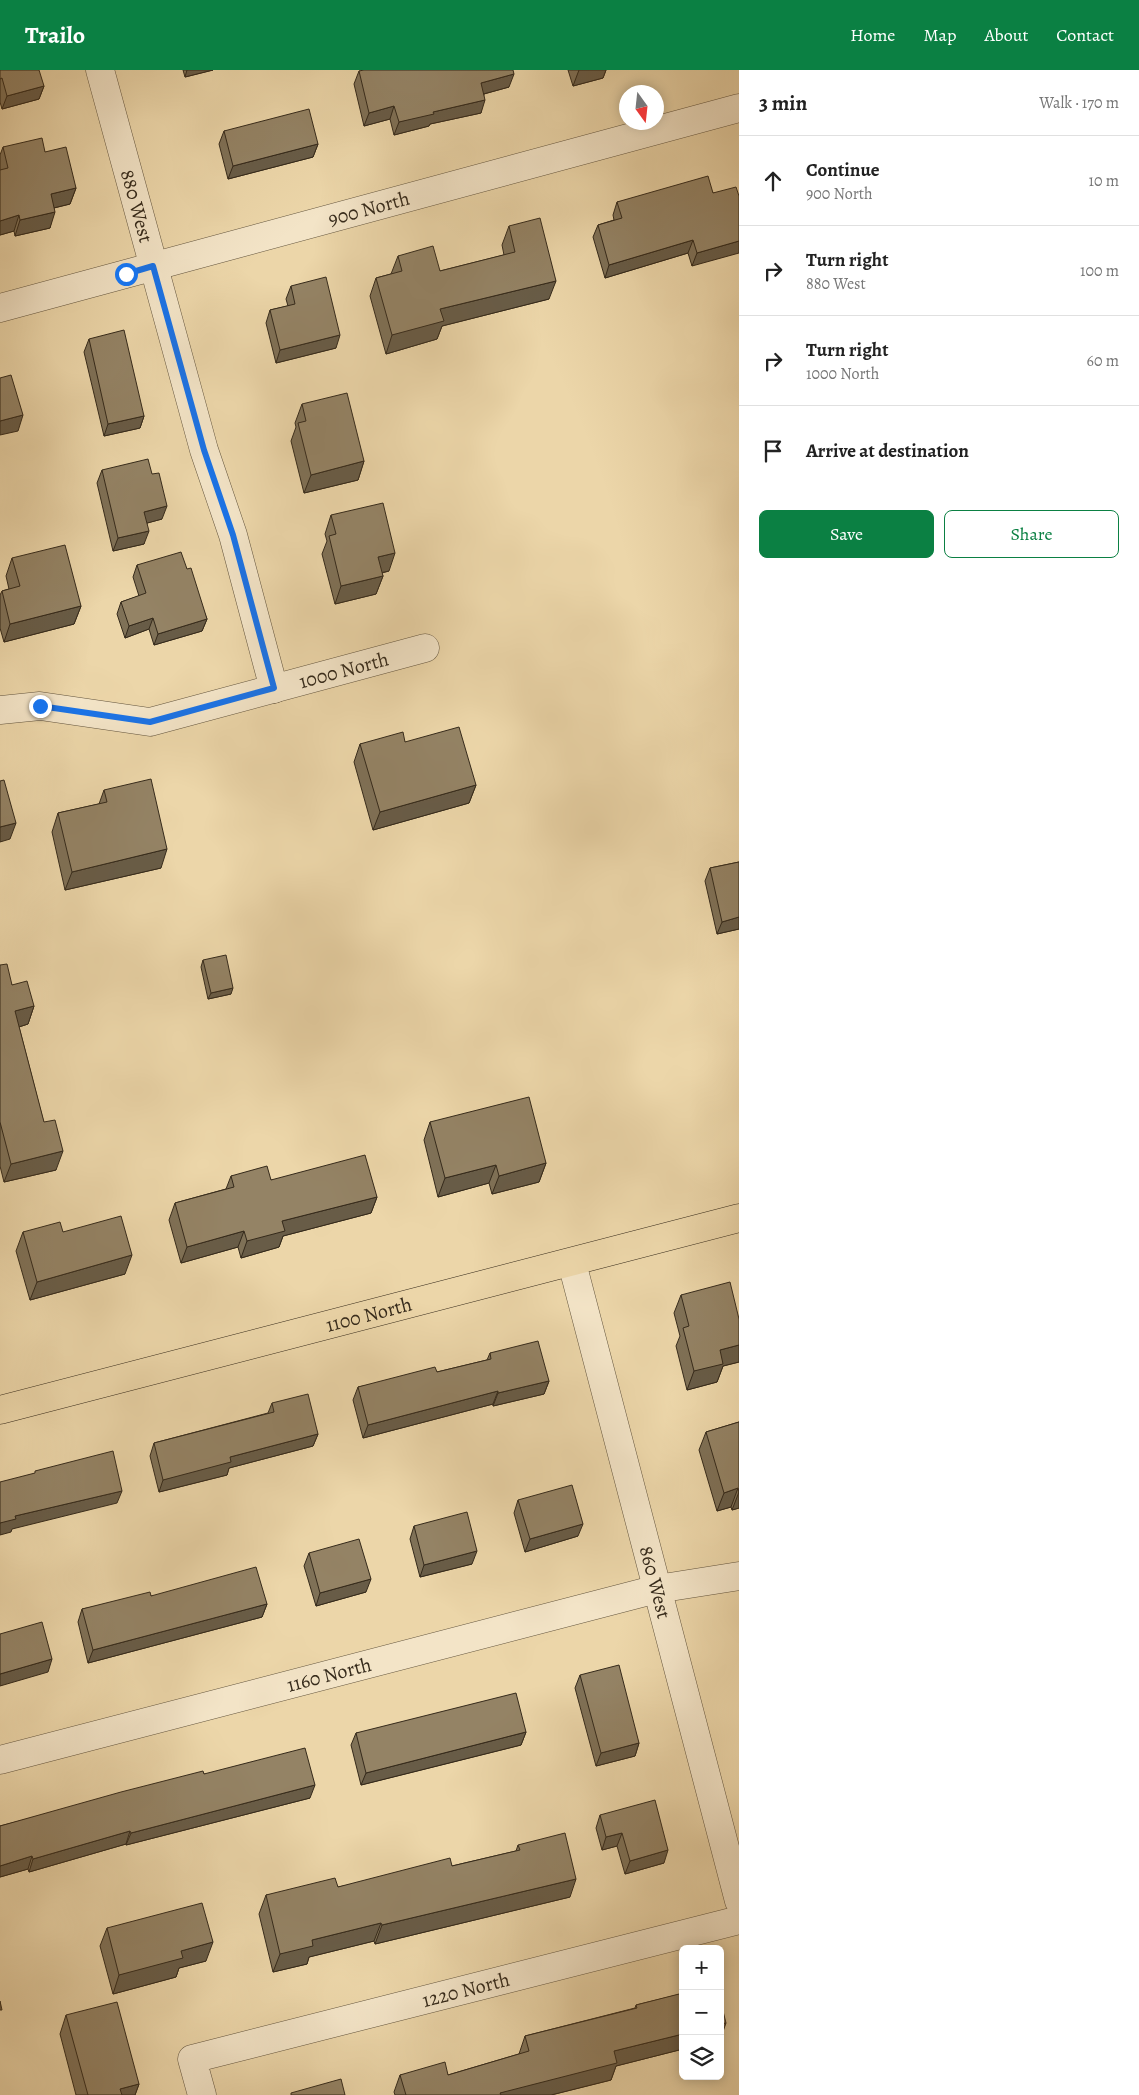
<!DOCTYPE html>
<meta charset="utf-8">
<style>
body{margin:0;font-family:Alegreya,serif;background:#f6f6f6;color:#222}
.controls{position:absolute;right:15px;bottom:15px;display:grid;overflow:hidden;border-radius:8px;box-shadow:0 2px 12px #0003}
.controls button{width:45px;height:45px;display:grid;place-items:center;padding:0;border:0;border-bottom:1px solid #e0e0e0;background:#fff;color:#222;font:25px sans-serif}
.compass{position:absolute;left:619px;top:15px;width:45px;height:45px;border-radius:50%;background:#fff;box-shadow:0 2px 12px #0003;rotate:165deg}
.stop{position:absolute;width:15px;height:15px;margin:-11px;border:4px solid #1a73e8;border-radius:50%;background:#fff}
.stop.end{background:#1a73e8;border-color:#fff;box-shadow:0 1px 5px #0008}
.list{margin:0;padding:0;list-style:none}
h2{display:flex;justify-content:space-between;align-items:center;height:65px;margin:0;padding:0 20px;font-size:21px}
h2 small{font-size:16px;font-weight:400;color:#767676}
.list li{display:grid;grid-template-columns:32px 1fr auto;gap:15px;align-items:center;box-sizing:border-box;height:90px;padding:0 20px;border-top:1px solid #e0e0e0}
.list b{display:block;font-size:19px;white-space:nowrap}
.list p{margin:0;font-size:16px;white-space:nowrap;color:#767676}
.list em{font-size:16px;font-style:normal;color:#767676}
.actions{display:flex;gap:10px;padding:15px 20px}
.actions a{flex:1;padding:11px 0;border:1px solid #0b8043;border-radius:8px;text-align:center;font-size:18px;color:#0b8043}
.actions .main{background:#0b8043;color:#fff}
.icon{flex:none;width:28px;height:28px;fill:none;stroke:currentColor;stroke-width:2;stroke-linecap:round;stroke-linejoin:round}
.map{position:relative;flex:none;width:739px;height:2025px;overflow:hidden}
header{display:flex;align-items:center;gap:30px;box-sizing:border-box;height:70px;padding:0 25px;background:#0b8043;color:#fff}
header strong{font-size:24px}
nav{display:flex;gap:28px;margin-inline-start:auto;font-size:18px}
main{display:flex}
aside{flex:1;background:#fff}
.map>svg:first-child{display:block}
.lines{fill:none;stroke-linecap:round;stroke-linejoin:round}
.minor-casing{stroke:#63553e;stroke-width:29}
.major-casing{stroke:#352a1b;stroke-width:29}
.minor{stroke:#f3e4c7;stroke-width:28}
.major{stroke:#ecd6a9;stroke-width:28}
.wall{fill:#7f7157;stroke:#352a1b}
.shaded-wall{fill:#685c47;stroke:#352a1b}
.building{fill:#948365;stroke:#352a1b}
.route{stroke:#1a73e8;stroke-width:6}
.labels{text-anchor:middle;dominant-baseline:central;stroke-width:4;stroke-linejoin:round;paint-order:stroke}
.street-label{font-size:20px;fill:#352a1b;stroke:#f3e4c7}
</style>
<header>
<strong>Trailo</strong>
<nav><a>Home</a><a>Map</a><a>About</a><a>Contact</a></nav>
</header>
<main>
<div class="map">
<svg width="739" height="2025" viewBox="0 0 739 2025">
<rect width="100%" height="100%" fill="#ecd6a9"/>
<filter id="stains"><feTurbulence type="fractalNoise" baseFrequency=".004" numOctaves="4"/><feColorMatrix values="0 0 0 0 .2 0 0 0 0 .09 0 0 0 0 .02 0 0 0 .5 -.17"/></filter>
<radialGradient id="worn" r=".72"><stop offset=".6" stop-color="#630" stop-opacity="0"/><stop offset="1" stop-color="#630" stop-opacity=".3"/></radialGradient>
<g class="lines">
<defs>
<g id="minor">
<path id="s1" d="M100,0L204,380L233,465L274,619"/>
<path id="s2" d="M0,238L739,38"/>
<path id="s3" d="M0,640L40,636L150,652L425,578"/>
<path id="s4" d="M572,1193L739,1831"/>
<path id="s5" d="M0,1690L657,1519L739,1506"/>
<path id="s6" d="M202,2025L192,1989L739,1850"/>
</g>
<g id="major">
<path id="s7" d="M0,1340L739,1148"/>
</g>
</defs>
<use href="#minor" class="minor-casing"/>
<use href="#major" class="major-casing"/>
<use href="#minor" class="minor"/>
<use href="#major" class="major"/>
</g>
<g class="wall">
<polygon points="0,0 44,16 39,29 2,39 0,32"/>
<polygon points="183,0 213,0 185,7"/>
<polygon points="568,0 606,0 603,8 573,16"/>
<polygon points="359,1 509,17 484,24 481,43 430,54 429,56 394,65 390,49 364,56 354,14"/>
<polygon points="224,61 318,74 313,87 228,109 219,74"/>
<polygon points="3,77 45,82 76,118 70,134 54,138 50,158 15,166 14,161 0,165 0,85"/>
<polygon points="713,123 739,126 692,196 688,183 605,208 593,167 598,155 614,150 613,145 617,132"/>
<polygon points="509,156 549,229 442,256 437,269 386,284 370,226 376,208 391,204 398,186 440,201 504,185 502,175"/>
<polygon points="291,216 336,278 276,293 266,253 270,240 288,236 286,229"/>
<polygon points="89,269 144,346 140,358 104,366 84,282"/>
<polygon points="302,334 364,391 358,410 304,423 291,371 296,357 295,353"/>
<polygon points="102,400 162,449 147,453 144,474 113,481 97,413"/>
<polygon points="331,445 389,501 382,503 383,506 376,524 335,534 322,484 327,471 325,464"/>
<polygon points="12,488 81,536 74,554 4,572 0,558 0,525 2,521 9,519 6,506"/>
<polygon points="137,495 187,499 207,549 202,561 154,575 149,559 125,568 117,544 121,532 139,526 133,507"/>
<polygon points="405,672 476,715 469,733 373,760 354,692 360,674"/>
<polygon points="104,720 161,798 65,820 52,762 58,743 99,734"/>
<polygon points="739,792 739,859 717,864 705,811 710,798"/>
<polygon points="203,890 231,924 208,929 201,897"/>
<polygon points="0,895 12,915 34,936 28,954 19,957 56,1100 4,1112 0,1096"/>
<polygon points="430,1052 546,1093 539,1112 492,1124 489,1113 438,1127 424,1070"/>
<polygon points="231,1106 271,1110 377,1127 371,1143 283,1166 279,1177 241,1188 238,1177 181,1193 169,1150 175,1133 226,1119"/>
<polygon points="23,1162 63,1162 125,1204 30,1230 16,1181"/>
<polygon points="681,1225 739,1249 739,1292 723,1296 717,1312 687,1320 676,1276 680,1266 674,1243"/>
<polygon points="490,1283 549,1311 544,1324 493,1336 493,1334 363,1368 353,1330 358,1317 437,1302 487,1290"/>
<polygon points="272,1333 318,1364 313,1376 229,1398 227,1405 159,1422 150,1386 154,1373 268,1343"/>
<polygon points="739,1352 739,1438 732,1440 731,1437 717,1441 699,1380 706,1362"/>
<polygon points="518,1430 578,1466 525,1482 514,1443"/>
<polygon points="414,1456 472,1494 420,1507 410,1469"/>
<polygon points="309,1483 366,1522 316,1536 304,1496"/>
<polygon points="151,1526 267,1534 262,1547 88,1593 78,1552 82,1539"/>
<polygon points="580,1605 639,1673 635,1686 596,1696 575,1618"/>
<polygon points="526,1662 521,1675 361,1715 351,1675 356,1663"/>
<polygon points="204,1704 310,1728 126,1775 126,1774 29,1802 28,1799 0,1807 0,1756"/>
<polygon points="600,1745 664,1793 625,1804 617,1776 602,1780 596,1758"/>
<polygon points="518,1775 570,1827 375,1874 374,1871 309,1887 307,1894 273,1902 259,1844 266,1825 338,1817 452,1796 516,1781"/>
<polygon points="107,1858 206,1891 179,1898 176,1907 113,1924 100,1876"/>
<polygon points="683,1920 683,1979 616,1996 611,2010 551,2025 395,2025 394,2022 400,2005 448,2005 519,1984 525,1966 635,1938 636,1935 681,1924"/>
<polygon points="66,1945 139,2014 135,2025 76,2025 60,1964"/>
</g>
<g class="shaded-wall">
<polygon points="187,0 213,0 185,7"/>
<polygon points="579,0 606,0 603,8 573,16"/>
<polygon points="514,4 509,17 476,26 481,13"/>
<polygon points="44,16 39,29 2,39 7,26"/>
<polygon points="485,30 481,43 430,54 429,56 394,65 399,52 433,42"/>
<polygon points="394,36 390,49 364,56 369,43"/>
<polygon points="318,74 313,87 228,109 233,96"/>
<polygon points="76,118 70,134 45,140 51,124"/>
<polygon points="55,142 50,158 15,166 20,150"/>
<polygon points="19,145 14,161 0,165 0,151"/>
<polygon points="693,170 688,183 605,208 609,195"/>
<polygon points="739,171 739,183 692,196 697,183"/>
<polygon points="556,211 549,229 442,256 437,269 386,284 392,265 440,239"/>
<polygon points="340,265 336,278 276,293 280,280"/>
<polygon points="23,345 18,361 0,365 0,351"/>
<polygon points="144,346 140,358 104,366 108,354"/>
<polygon points="364,391 358,410 304,423 311,405"/>
<polygon points="167,436 162,449 140,455 144,442"/>
<polygon points="149,461 144,474 113,481 118,468"/>
<polygon points="395,483 389,501 371,505 378,487"/>
<polygon points="383,506 376,524 335,534 341,516"/>
<polygon points="81,536 74,554 4,572 10,554"/>
<polygon points="153,548 149,559 125,568 129,556"/>
<polygon points="207,549 202,561 154,575 158,564"/>
<polygon points="476,715 469,733 373,760 380,742"/>
<polygon points="16,753 10,769 0,772 0,757"/>
<polygon points="167,779 161,798 65,820 72,802"/>
<polygon points="739,847 739,859 717,864 722,852"/>
<polygon points="233,918 231,924 208,929 211,923"/>
<polygon points="34,936 28,954 9,960 15,941"/>
<polygon points="63,1081 56,1100 4,1112 11,1094"/>
<polygon points="546,1093 539,1112 492,1124 499,1106"/>
<polygon points="496,1095 489,1113 438,1127 445,1108"/>
<polygon points="377,1127 371,1143 283,1166 279,1177 241,1188 247,1171 282,1151"/>
<polygon points="244,1161 238,1177 181,1193 187,1177"/>
<polygon points="132,1185 125,1204 30,1230 37,1212"/>
<polygon points="739,1275 739,1292 723,1296 717,1312 687,1320 694,1301 720,1280"/>
<polygon points="549,1311 544,1324 493,1336 498,1323"/>
<polygon points="498,1321 493,1334 363,1368 368,1355"/>
<polygon points="318,1364 313,1376 229,1398 227,1405 159,1422 163,1410 230,1387"/>
<polygon points="738,1418 731,1437 717,1441 724,1423"/>
<polygon points="122,1421 117,1433 12,1459 11,1462 0,1465 0,1453 15,1446"/>
<polygon points="739,1422 739,1438 732,1440"/>
<polygon points="583,1454 578,1466 525,1482 530,1469"/>
<polygon points="477,1481 472,1494 420,1507 424,1495"/>
<polygon points="371,1509 366,1522 316,1536 320,1523"/>
<polygon points="267,1534 262,1547 88,1593 93,1580"/>
<polygon points="52,1589 48,1602 0,1616 0,1604"/>
<polygon points="526,1662 521,1675 361,1715 366,1703"/>
<polygon points="639,1673 635,1686 596,1696 601,1683"/>
<polygon points="315,1715 310,1728 126,1775 131,1763"/>
<polygon points="130,1761 126,1774 29,1802 33,1789"/>
<polygon points="622,1763 617,1776 602,1780 606,1767"/>
<polygon points="668,1780 664,1793 625,1804 630,1791"/>
<polygon points="32,1786 28,1799 0,1807 0,1796"/>
<polygon points="576,1809 570,1827 375,1874 382,1855"/>
<polygon points="381,1853 374,1871 309,1887 307,1894 273,1902 280,1884 312,1870"/>
<polygon points="213,1872 206,1891 179,1898 176,1907 113,1924 119,1905 181,1881"/>
<polygon points="726,1953 720,1970 720,1954"/>
<polygon points="683,1964 683,1979 616,1996 611,2010 551,2025 499,2025 500,2023 614,1981"/>
<polygon points="139,2014 135,2025 118,2025 120,2019"/>
</g>
<g class="building">
<polygon points="0,0 39,0 44,16 7,26 2,8 0,9"/>
<polygon points="364,0 513,0 514,4 481,13 485,30 433,42 434,44 399,52 394,36 369,43 359,1"/>
<polygon points="309,39 318,74 233,96 224,61"/>
<polygon points="42,68 45,82 66,77 76,118 51,124 55,142 20,150 19,145 0,151 0,100 8,98 3,77"/>
<polygon points="708,106 713,123 736,117 739,126 739,171 697,183 693,170 609,195 598,155 622,148 617,132"/>
<polygon points="540,148 556,211 440,239 444,251 392,265 376,208 402,201 398,186 433,176 440,201 515,182 509,156"/>
<polygon points="326,207 340,265 280,280 270,240 295,234 291,216"/>
<polygon points="124,260 144,346 108,354 89,269"/>
<polygon points="11,305 23,345 0,351 0,308"/>
<polygon points="347,323 364,391 311,405 298,353 306,351 302,334"/>
<polygon points="148,389 152,404 159,403 167,436 144,442 149,461 118,468 102,400"/>
<polygon points="383,433 395,483 378,487 383,506 341,516 329,466 336,464 331,445"/>
<polygon points="65,475 81,536 10,554 2,521 20,516 12,488"/>
<polygon points="181,482 187,499 191,498 207,549 158,564 153,548 129,556 121,532 146,523 137,495"/>
<polygon points="459,657 476,715 380,742 360,674 403,662 405,672"/>
<polygon points="151,709 167,779 72,802 58,743 107,732 104,720"/>
<polygon points="4,710 16,753 0,757 0,711"/>
<polygon points="739,792 739,847 722,852 710,798"/>
<polygon points="226,885 233,918 211,923 203,890"/>
<polygon points="7,894 12,915 27,911 34,936 15,941 44,1052 55,1050 63,1081 11,1094 0,1052 0,895"/>
<polygon points="529,1027 546,1093 499,1106 496,1095 445,1108 430,1052"/>
<polygon points="365,1085 377,1127 282,1151 285,1161 247,1171 244,1161 187,1177 175,1133 234,1117 231,1106 267,1096 271,1110"/>
<polygon points="121,1146 132,1185 37,1212 23,1162 60,1152 63,1162"/>
<polygon points="730,1212 739,1249 739,1275 720,1280 723,1294 694,1301 683,1258 689,1256 681,1225"/>
<polygon points="538,1271 549,1311 498,1323 498,1321 368,1355 358,1317 435,1297 437,1302 491,1289 490,1283"/>
<polygon points="308,1324 318,1364 230,1387 231,1392 163,1410 154,1373 274,1342 272,1333"/>
<polygon points="739,1352 739,1422 738,1418 724,1423 706,1362"/>
<polygon points="113,1381 122,1421 15,1446 16,1449 0,1453 0,1412 35,1403 35,1401"/>
<polygon points="572,1415 583,1454 530,1469 518,1430"/>
<polygon points="467,1442 477,1481 424,1495 414,1456"/>
<polygon points="359,1469 371,1509 320,1523 309,1483"/>
<polygon points="256,1497 267,1534 93,1580 82,1539 150,1522 151,1526"/>
<polygon points="42,1552 52,1589 0,1604 0,1564"/>
<polygon points="619,1595 639,1673 601,1683 580,1605"/>
<polygon points="516,1623 526,1662 366,1703 356,1663"/>
<polygon points="305,1678 315,1715 131,1763 130,1761 33,1789 32,1786 0,1796 0,1756 121,1722 203,1701 204,1704"/>
<polygon points="655,1730 668,1780 630,1791 622,1763 606,1767 600,1745"/>
<polygon points="565,1763 576,1809 382,1855 381,1853 312,1870 313,1876 280,1884 266,1825 335,1808 338,1817 450,1788 452,1796 520,1780 518,1775"/>
<polygon points="202,1833 213,1872 181,1881 183,1888 119,1905 107,1858"/>
<polygon points="683,1923 683,1964 614,1981 617,1993 500,2023 501,2025 406,2025 400,2005 445,1992 448,2005 529,1981 525,1966 637,1938 636,1935"/>
<polygon points="720,1929 726,1953 720,1954"/>
<polygon points="0,1931 2,1940 0,1940"/>
<polygon points="117,1932 139,2014 120,2019 122,2025 88,2025 66,1945"/>
<polygon points="341,2009 345,2025 291,2025 291,2023"/>
</g>
<g class="lines">
<polyline class="route" points="40,636 150,652 274,618 233,465 204,380 153,196 126,204"/>
</g>
<g class="labels">
<g class="street-label">
<text stroke="none"><textPath href="#s1" startOffset="141">880 West</textPath></text>
<text stroke="none"><textPath href="#s2" startOffset="382">900 North</textPath></text>
<text stroke="none"><textPath href="#s3" startOffset="352">1000 North</textPath></text>
<text stroke="none"><textPath href="#s7" startOffset="381">1100 North</textPath></text>
<text stroke="none"><textPath href="#s4" startOffset="330">860 West</textPath></text>
<text stroke="none"><textPath href="#s5" startOffset="340">1160 North</textPath></text>
<text stroke="none"><textPath href="#s6" startOffset="320">1220 North</textPath></text>
</g>
</g>
<rect width="100%" height="100%" filter="url(#stains)"/>
<rect width="100%" height="100%" fill="url(#worn)"/>
</svg>
<div class="controls">
<button>+</button>
<button>−</button>
<button><svg class="icon" aria-label="layers" viewBox="0 0 24 24"><path d="M12 4l9 5-9 5-9-5zM3 14l9 5 9-5"/></svg></button>
</div>
<svg class="compass" viewBox="-18 -18 36 36"><path d="M0-13l5 13h-10z" fill="#e53935"/><path d="M0 13l5-13h-10z" fill="#767676"/></svg>
<div class="stop" style="left:126px;top:204px"></div>
<div class="stop end" style="left:40px;top:636px"></div>
</div>
<aside>
<h2>3 min<small>Walk · 170 m</small></h2>
<ul class="list">
<li><svg class="icon" aria-label="ahead" viewBox="0 0 24 24"><path d="M12 20V5M6 11l6-6 6 6"/></svg><div><b>Continue</b><p>900 North</p></div><em>10 m</em></li>
<li><svg class="icon" aria-label="right" viewBox="0 0 24 24"><path d="M7 20v-9h11M14 6l5 5-5 5"/></svg><div><b>Turn right</b><p>880 West</p></div><em>100 m</em></li>
<li><svg class="icon" aria-label="right" viewBox="0 0 24 24"><path d="M7 20v-9h11M14 6l5 5-5 5"/></svg><div><b>Turn right</b><p>1000 North</p></div><em>60 m</em></li>
<li><svg class="icon" aria-label="arrive" viewBox="0 0 24 24"><path d="M6 21V4h12l-3 4 3 4H6"/></svg><div><b>Arrive at destination</b></div></li>
</ul>
<div class="actions"><a class="main">Save</a><a>Share</a></div>
</aside>
</main>
